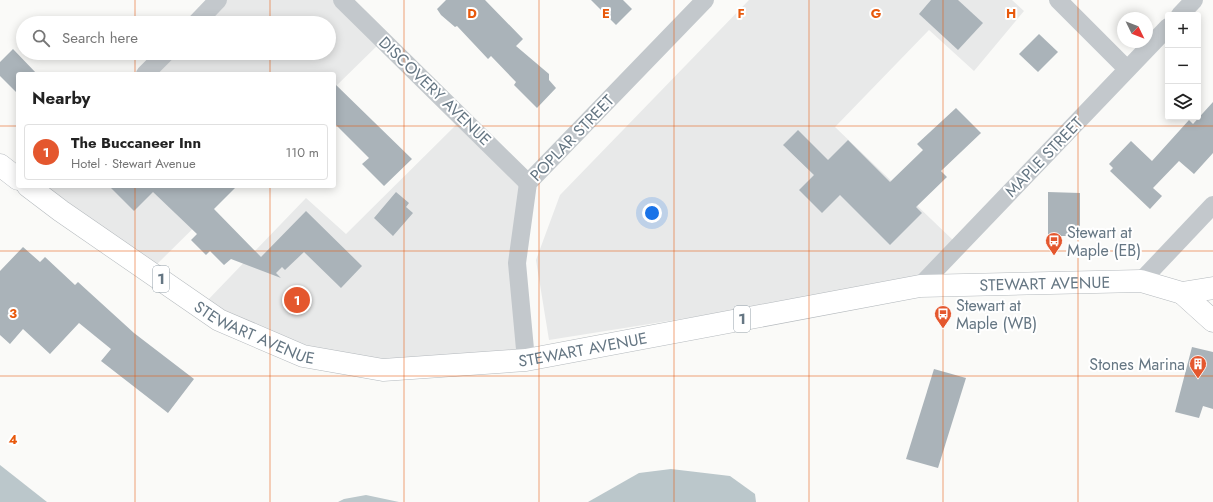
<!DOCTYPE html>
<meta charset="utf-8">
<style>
body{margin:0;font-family:Jost,sans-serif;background:#f2f2f2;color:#222}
.controls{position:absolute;right:12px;top:12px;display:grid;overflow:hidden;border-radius:4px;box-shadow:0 2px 10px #0003}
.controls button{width:36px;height:36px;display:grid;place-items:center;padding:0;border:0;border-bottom:1px solid #e0e0e0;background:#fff;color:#222;font:20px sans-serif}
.compass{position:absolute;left:1117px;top:12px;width:36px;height:36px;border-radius:50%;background:#fff;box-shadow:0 2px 10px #0003;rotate:133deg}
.you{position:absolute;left:652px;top:213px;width:14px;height:14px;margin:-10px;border:3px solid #fff;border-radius:50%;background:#1a73e8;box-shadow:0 0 0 6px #1a73e833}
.badge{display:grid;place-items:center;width:26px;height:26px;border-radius:50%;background:#e4572e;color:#fff;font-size:13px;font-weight:700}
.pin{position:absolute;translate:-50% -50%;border:2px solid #fff;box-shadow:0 1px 4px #0006}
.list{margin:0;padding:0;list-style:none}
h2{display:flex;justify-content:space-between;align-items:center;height:52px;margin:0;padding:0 16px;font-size:17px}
h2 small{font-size:13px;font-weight:400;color:#767676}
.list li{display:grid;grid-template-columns:26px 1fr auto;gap:12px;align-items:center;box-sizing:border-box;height:56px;margin:0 8px 8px;padding:0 8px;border:1px solid #e0e0e0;border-radius:4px}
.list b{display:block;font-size:15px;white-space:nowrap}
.list p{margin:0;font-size:13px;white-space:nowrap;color:#767676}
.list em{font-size:13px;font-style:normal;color:#767676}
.icon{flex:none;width:22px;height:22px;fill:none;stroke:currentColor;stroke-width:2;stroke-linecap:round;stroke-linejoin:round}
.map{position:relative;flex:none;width:1213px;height:502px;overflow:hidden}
.search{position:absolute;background:#fff;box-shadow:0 2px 10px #0003;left:16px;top:16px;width:320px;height:44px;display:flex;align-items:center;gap:10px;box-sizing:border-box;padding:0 14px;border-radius:22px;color:#767676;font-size:15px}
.panel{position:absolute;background:#fff;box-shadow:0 2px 10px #0003;left:16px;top:72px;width:320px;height:116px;border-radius:4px}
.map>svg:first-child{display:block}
.built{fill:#e8e9e9}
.water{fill:#bbc7cb}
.building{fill:#aab3b9}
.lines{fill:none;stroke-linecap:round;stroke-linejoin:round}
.trunk-casing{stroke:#b4b9bd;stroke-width:23}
.minor{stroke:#c3c8cc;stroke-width:18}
.trunk{stroke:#fff;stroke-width:22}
.grid{fill:none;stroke:#e8590c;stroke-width:1;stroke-opacity:0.55}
.labels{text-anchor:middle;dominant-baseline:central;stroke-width:4;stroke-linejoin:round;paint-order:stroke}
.shield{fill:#fff;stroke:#939fa8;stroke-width:1}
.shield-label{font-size:15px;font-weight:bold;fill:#657683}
.street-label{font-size:16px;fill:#657683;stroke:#fff}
.poi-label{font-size:16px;fill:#657683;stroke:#fff;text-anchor:start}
.grid-label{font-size:13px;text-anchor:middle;font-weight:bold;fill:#e8590c;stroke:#fff;stroke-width:4;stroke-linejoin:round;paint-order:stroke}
</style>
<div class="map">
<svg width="1213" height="502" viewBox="0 0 1213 502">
<rect width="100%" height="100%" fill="#fafaf8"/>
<g class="built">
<polygon points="224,0 338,0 381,42 334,88 334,74 150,74 171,53 329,53 329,23 201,23"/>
<polygon points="749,0 1012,0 1024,11 974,71 929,30 835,127 956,243 919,281 549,340 536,260 560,195"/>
<polygon points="460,121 524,185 519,356 379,363 305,351 205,303 306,198 346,234"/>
<polygon points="39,186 236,186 153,268"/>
</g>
<g class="water">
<polygon points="0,465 47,502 0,502"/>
<polygon points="671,469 730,476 755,494 756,502 588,502 639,473"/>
<polygon points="366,495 399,502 338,502 344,499"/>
</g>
<g class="building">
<polygon points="446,0 485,0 523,39 516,46 549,74 549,80 556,88 537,108 514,85 516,82 491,56 488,59 457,26 455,27 441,15 437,9"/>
<polygon points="591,0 623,0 632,9 616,25"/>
<polygon points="931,0 958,0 983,23 958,50 919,14"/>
<polygon points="1039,34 1058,52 1038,72 1019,54"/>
<polygon points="13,49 37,74 18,74 18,94 0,76 0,62"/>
<polygon points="334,83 412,159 384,186 362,164 369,158 334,123"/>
<polygon points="1213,102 1213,153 1194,174 1179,161 1153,188 1162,196 1150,209 1110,171 1113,168 1109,164 1131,141 1152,161 1189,120 1193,124"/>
<polygon points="956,108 981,133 941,171 947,177 916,207 922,213 890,245 840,195 822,213 799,190 814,175 783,145 798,130 828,160 848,140 890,182 923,150 917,144"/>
<polygon points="109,186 237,186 214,209 261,257 306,211 362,266 341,288 304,252 285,270 282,267 276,273 281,278 231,259 224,265 210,251 206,255 191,240 197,234 153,192 134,211"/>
<polygon points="396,192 409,203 406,207 413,213 393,236 374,218"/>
<polygon points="1048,192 1080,193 1080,236 1048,236"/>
<polygon points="23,247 40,262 45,257 75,285 78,282 134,333 194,379 168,413 101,361 111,349 79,323 50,354 23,329 10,344 0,335 0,271"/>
<polygon points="1192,347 1213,352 1213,409 1203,406 1199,418 1175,412"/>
<polygon points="934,369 966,378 938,468 906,459"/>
</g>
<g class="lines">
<defs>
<g id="trunk">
<polyline points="0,165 18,179"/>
<path id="s1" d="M28,186L61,211L219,320L303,356L383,370L526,360L920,286L1141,281L1182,293L1213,288"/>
<polyline points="1182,293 1213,321"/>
</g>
</defs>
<use href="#trunk" class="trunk-casing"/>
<g class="minor">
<polyline points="342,0 528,183"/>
<polyline points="1058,0 1127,69"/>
<polyline points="1180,15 1194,0"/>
<polyline points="196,23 218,0"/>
<polyline points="145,74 166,53"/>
<polyline points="1141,281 1213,205"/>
<polyline points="920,286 1168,27"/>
<polyline points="526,360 517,263 528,183 705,0"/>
</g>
<use href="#trunk" class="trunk"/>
</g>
<path class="grid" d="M135,0V23M270,0V23M404,0V502M539,0V502M674,0V502M809,0V502M943,0V502M1078,0V502M135,53V74M270,53V74M0,126H18M334,126H1213M135,186V502M270,186V502M0,251H1213M0,376H1213"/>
<defs>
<symbol id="bus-pin" viewBox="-11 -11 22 30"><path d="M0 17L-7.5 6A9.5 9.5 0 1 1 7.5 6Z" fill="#e4572e" stroke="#fff"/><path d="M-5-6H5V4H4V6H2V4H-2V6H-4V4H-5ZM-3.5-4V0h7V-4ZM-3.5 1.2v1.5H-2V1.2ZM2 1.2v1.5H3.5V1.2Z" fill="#fff"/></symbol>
<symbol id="building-pin" viewBox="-11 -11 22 30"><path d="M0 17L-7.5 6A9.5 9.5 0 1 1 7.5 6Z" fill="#e4572e" stroke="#fff"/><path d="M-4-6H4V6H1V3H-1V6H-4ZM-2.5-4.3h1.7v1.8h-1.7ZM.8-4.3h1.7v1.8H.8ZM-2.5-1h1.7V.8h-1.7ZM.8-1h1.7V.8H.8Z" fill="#fff"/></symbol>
</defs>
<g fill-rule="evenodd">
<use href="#bus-pin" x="1044" y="231" width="20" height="27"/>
<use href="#bus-pin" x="933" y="304" width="20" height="27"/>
<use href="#building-pin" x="1188" y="354" width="20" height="27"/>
</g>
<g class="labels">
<g class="shield">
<rect x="153" y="266" width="16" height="26" rx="3"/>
<rect x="734" y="306" width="16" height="26" rx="3"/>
</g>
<g class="shield-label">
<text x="161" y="279">1</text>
<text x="742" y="319">1</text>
</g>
<g class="street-label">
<text transform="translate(435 91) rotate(44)">DISCOVERY AVENUE</text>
<text transform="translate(572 138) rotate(-46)">POPLAR STREET</text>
<text transform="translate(1044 157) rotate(-46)">MAPLE STREET</text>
<text stroke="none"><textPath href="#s1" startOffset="1075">STEWART AVENUE</textPath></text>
<text stroke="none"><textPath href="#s1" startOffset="271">STEWART AVENUE</textPath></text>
<text stroke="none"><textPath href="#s1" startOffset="607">STEWART AVENUE</textPath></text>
</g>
<g class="poi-label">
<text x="1067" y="232">Stewart at<tspan x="1067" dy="18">Maple (EB)</tspan></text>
<text x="956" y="305">Stewart at<tspan x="956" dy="18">Maple (WB)</tspan></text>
<text x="1185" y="364" text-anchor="end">Stones Marina</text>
</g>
</g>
<g class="grid-label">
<text x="472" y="18">D</text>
<text x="606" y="18">E</text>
<text x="741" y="18">F</text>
<text x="876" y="18">G</text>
<text x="1011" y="18">H</text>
<text x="13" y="318">3</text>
<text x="13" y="444">4</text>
</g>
</svg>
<div class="controls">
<button>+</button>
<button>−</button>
<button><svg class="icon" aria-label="layers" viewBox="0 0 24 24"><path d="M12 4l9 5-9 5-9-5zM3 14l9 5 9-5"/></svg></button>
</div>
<svg class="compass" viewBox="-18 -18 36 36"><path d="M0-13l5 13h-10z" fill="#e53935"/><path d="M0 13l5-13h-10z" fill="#767676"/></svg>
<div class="you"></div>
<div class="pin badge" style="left:297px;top:300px">1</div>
<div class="search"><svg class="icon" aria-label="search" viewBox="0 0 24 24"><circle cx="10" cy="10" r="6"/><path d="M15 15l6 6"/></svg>Search here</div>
<section class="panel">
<h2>Nearby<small></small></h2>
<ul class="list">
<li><span class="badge">1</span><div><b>The Buccaneer Inn</b><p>Hotel · Stewart Avenue</p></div><em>110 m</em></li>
</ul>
</section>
</div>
